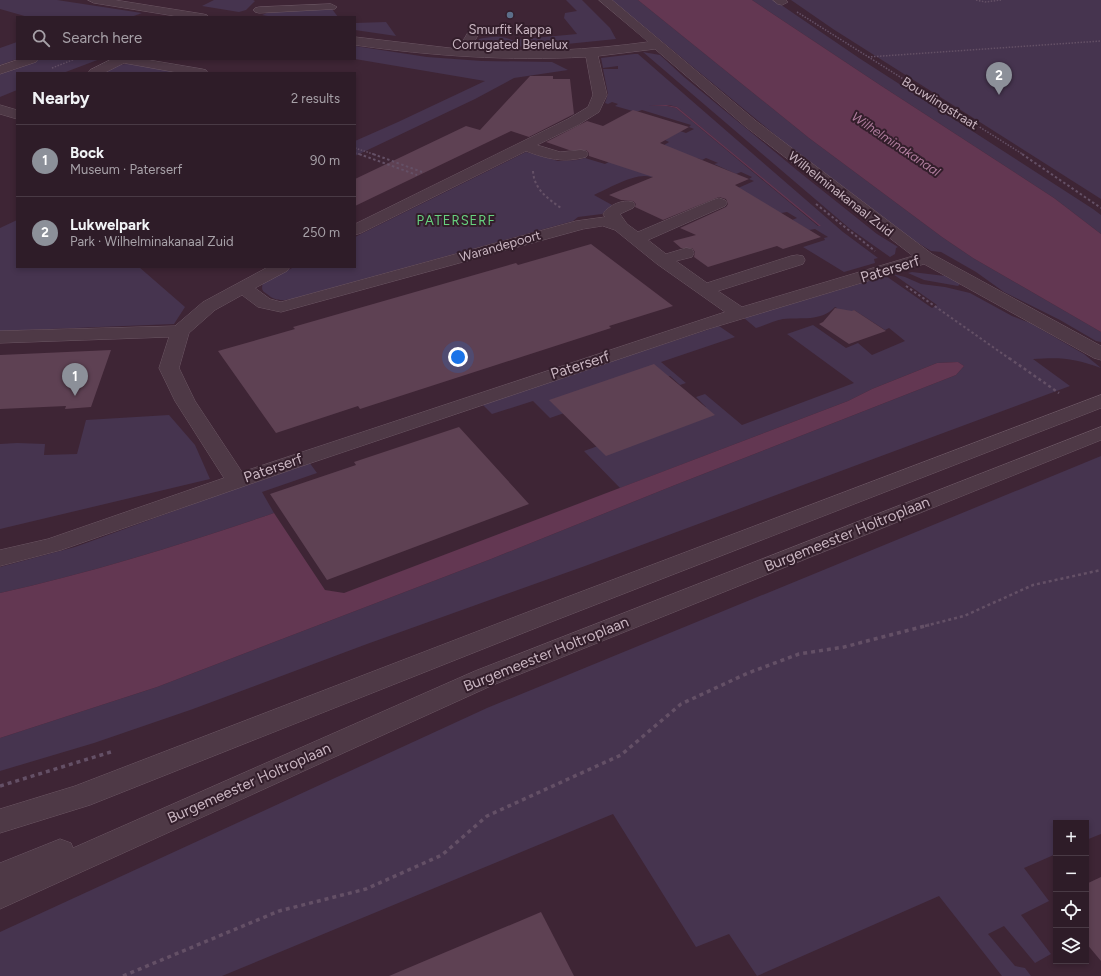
<!DOCTYPE html>
<meta charset="utf-8">
<style>
body{margin:0;font-family:Figtree,sans-serif;background:#362530;color:#f1f3f6}
.controls{position:absolute;right:12px;bottom:12px;display:grid;overflow:hidden;border-radius:0px;box-shadow:0 2px 6px #0003}
.controls button{width:36px;height:36px;display:grid;place-items:center;padding:0;border:0;border-bottom:1px solid #493a45;background:#2e1c28;color:#f1f3f6;font:20px sans-serif}
.you{position:absolute;left:458px;top:357px;width:14px;height:14px;margin:-10px;border:3px solid #fff;border-radius:50%;background:#1a73e8;box-shadow:0 0 0 6px #1a73e833}
.badge{display:grid;place-items:center;width:26px;height:26px;border-radius:50%;background:#8c9099;color:#fff;font-size:13px;font-weight:700}
.pin{position:absolute;translate:-50% -33px;filter:drop-shadow(0 1px 2px #0008)}
.pin::after{content:'';position:absolute;top:21px;width:14px;height:12px;background:inherit;clip-path:polygon(0 0,100% 0,50% 100%)}
.list{margin:0;padding:0;list-style:none}
h2{display:flex;justify-content:space-between;align-items:center;height:52px;margin:0;padding:0 16px;font-size:17px}
h2 small{font-size:13px;font-weight:400;color:#a7a1a8}
.list li{display:grid;grid-template-columns:26px 1fr auto;gap:12px;align-items:center;box-sizing:border-box;height:72px;padding:0 16px;border-top:1px solid #493a45}
.list b{display:block;font-size:15px;white-space:nowrap}
.list p{margin:0;font-size:13px;white-space:nowrap;color:#a7a1a8}
.list em{font-size:13px;font-style:normal;color:#a7a1a8}
.icon{flex:none;width:22px;height:22px;fill:none;stroke:currentColor;stroke-width:2;stroke-linecap:round;stroke-linejoin:round}
.map{position:relative;flex:none;width:1101px;height:976px;overflow:hidden}
.search{position:absolute;background:#2e1c28;box-shadow:0 2px 6px #0003;left:16px;top:16px;width:340px;height:44px;display:flex;align-items:center;gap:10px;box-sizing:border-box;padding:0 14px;border-radius:0px;color:#a7a1a8;font-size:15px}
.panel{position:absolute;background:#2e1c28;box-shadow:0 2px 6px #0003;left:16px;top:72px;width:340px;height:196px;border-radius:0px}
.map>svg:first-child{display:block}
.green{fill:#46344f;fill-rule:evenodd}
.water{fill:#633752}
.building{fill:#5e4153}
.lines{fill:none;stroke-linecap:round;stroke-linejoin:round}
.minor-casing{stroke:#6c5764;stroke-width:1}
.path-far3{stroke:#645066;stroke-width:1.5;stroke-dasharray:1.5 1.5;stroke-linecap:butt}
.path-far2{stroke:#645066;stroke-width:2;stroke-dasharray:2.5 2.5;stroke-linecap:butt}
.path-far1{stroke:#645066;stroke-width:2.5;stroke-dasharray:3 3;stroke-linecap:butt}
.path{stroke:#645066;stroke-width:3.5;stroke-dasharray:4 4;stroke-linecap:butt}
.minor{fill:#4e3946;fill-rule:evenodd}
.service-dot{fill:#5c6f8a;stroke:#331e2b;stroke-width:1.5}
.labels{text-anchor:middle;dominant-baseline:central;stroke-width:4;stroke-linejoin:round;paint-order:stroke}
.far-poi-label{font-size:13px;fill:#c9b5c1;stroke:#331e2b}
.far-street-label{font-size:13px;fill:#c9b5c1;stroke:#331e2b}
.far-water-label{font-size:13px;font-style:italic;fill:#b07d9e;stroke:#331e2b}
.far-neighbourhood-label{font-size:13px;letter-spacing:1px;fill:#67d27f;stroke:#331e2b}
.street-label{font-size:15px;fill:#c9b5c1;stroke:#331e2b}
</style>
<div class="map">
<svg width="1101" height="976" viewBox="0 0 1101 976">
<rect width="100%" height="100%" fill="#3e2535"/>
<g class="green">
<polygon points="0,0 57,0 142,13 131,17 28,17 0,9"/>
<polygon points="214,0 253,0 255,1 246,10 239,12 202,6"/>
<path d="M566,0H582L610,28L616,39L537,47L477,45L479,39C490,37 501,35 512,40L577,34L564,18L565,13L577,11Z"/>
<polygon points="612,0 638,0 809,138 942,237 973,258 1101,332 1101,342 1096,341 1060,320 1004,292 976,272 941,252 931,251 907,236 820,172"/>
<polygon points="752,0 774,0 859,58 1093,209 1101,215 1101,234 1054,198 880,85"/>
<polygon points="791,0 1101,0 1101,199 833,29"/>
<polygon points="332,9 338,17 273,17 262,15 269,12"/>
<polygon points="386,22 396,36 355,30 355,23"/>
<polygon points="17,42 17,59 0,65 0,48"/>
<polygon points="355,46 427,57 482,61 552,62 568,70 514,78 475,99 355,156 355,141 398,122 485,81 355,59"/>
<polygon points="643,52 660,55 684,77 798,171 877,234 898,247 896,248 895,254 890,257 849,228"/>
<path d="M634,54H638L843,232L878,258L874,259L875,263L844,272L803,247L825,240L824,238L828,237L815,229L809,230L792,220L797,218L787,212L781,213H736L724,208L728,206L749,209L720,196L754,181L749,179L752,177L741,172L736,174L714,164L718,163L706,158L702,160L697,158L651,177C636,172 608,189 594,195L612,205L602,214L578,217L573,221L295,298C284,301 276,302 267,294C262,291 261,289 263,283L294,267H355V237L526,152L558,161L577,160L585,158L605,164L642,144L661,147L669,142L665,140L680,131L686,133L694,129L689,127L691,125L642,110L636,112L615,106L618,104L612,102L608,104L605,103L608,94L603,69H618V66L603,68L601,58ZM669,105L677,107L689,117L820,226H818L676,108L667,106H649Z"/>
<polygon points="41,59 100,59 63,73 17,73 17,90 0,97 0,74"/>
<polygon points="133,63 190,73 102,73 119,65"/>
<polygon points="17,220 17,267 139,267 185,307 174,324 0,331 0,228"/>
<polygon points="912,272 945,276 960,284 958,286 924,280 908,273"/>
<path d="M893,274L905,277L921,284L945,287L970,293L1012,316L1030,323L1084,354L1101,368C1074,358 1061,357 1033,359L1070,386L585,566L367,644L193,709L94,743L0,771V738L157,687L491,559L675,485L956,375L964,366L958,362L937,363L872,389L848,401L620,488L584,451L706,407L696,397L705,394L742,425L854,383L787,334L813,325L846,348L858,343L872,355L905,341L889,328L885,330L854,310H853L854,312L836,309L837,308L835,307C821,322 801,317 783,319C774,321 765,325 756,328L744,318L886,276L932,308L937,305Z"/>
<polygon points="719,326 735,337 661,362 686,383 680,385 670,376 550,418 533,401 492,414 482,404"/>
<polygon points="169,415 195,445 210,479 0,529 0,444 17,443 45,444 44,455 77,454 86,420"/>
<polygon points="1101,456 1101,834 1086,840 1086,823 1056,823 1056,854 1024,868 1049,901 1021,915 1051,954 1035,963 1004,926 988,934 1015,966 1025,968 1031,976 1002,976 939,896 757,976 729,934 696,947 613,814 222,976 0,976 0,932 487,708"/>
<path d="M309,462L317,473L262,492L274,513C184,544 93,572 0,593V567L75,547Z"/>
</g>
<g class="water">
<polygon points="638,0 752,0 880,85 1054,198 1101,234 1101,332 973,258 942,237 809,138"/>
<polygon points="666,105 677,107 821,226 819,226 676,108 667,106 649,106"/>
<path d="M958,362L964,366L956,375L675,485L491,559L157,687L0,738V593C93,572 184,544 274,513L325,590L344,593L848,401L872,389L937,363Z"/>
</g>
<g class="building">
<polygon points="530,76 553,76 553,79 570,79 574,114 529,137 511,131 355,206 355,179 466,126 480,130"/>
<polygon points="633,110 689,127 660,143 749,179 735,185 821,237 783,249 777,246 708,267 694,257 695,252 692,248 681,248 673,241 696,235 680,228 726,207 728,204 726,199 719,197 663,220 635,207 636,204 633,201 621,200 609,195 653,177 589,156 589,153 586,150 569,150 546,142 587,121 603,126"/>
<polygon points="591,244 673,306 609,326 611,328 360,409 358,406 276,433 218,351 295,329 293,327 516,263 518,265"/>
<polygon points="835,308 852,311 854,310 886,331 849,344 819,324 823,322"/>
<polygon points="111,350 91,407 65,409 66,406 0,409 0,355"/>
<polygon points="654,364 715,415 606,456 549,400"/>
<polygon points="459,427 529,504 327,580 270,494 356,465 354,462"/>
<polygon points="1101,877 1101,961 1086,943 1086,884"/>
<polygon points="541,912 574,976 389,976"/>
</g>
<g class="lines">
<defs>
<g id="minor">
<polygon points="88,0 115,0 203,14 207,15 209,17 181,17 94,3"/>
<path d="M599,0H612L756,121L932,254L1101,346V360L1094,358L924,264L708,329L296,468L61,550L0,566V550L48,539L224,478L175,401L159,368L169,337L0,343V331L175,326L203,302L268,267H290L287,271L255,288L270,299L281,302L576,221L605,217L603,214C609,205 622,199 633,202L635,205L633,208L620,214L627,224L638,232L713,200L719,198L725,200L727,203L725,206L648,240L666,254L686,248L692,249L694,253L692,257L676,261L707,283L791,256L797,255L803,256L805,260L803,264L718,291L742,307L913,256L746,127L655,49L598,56L607,95L599,112L578,125L537,145L560,152L581,150L586,151L588,154L586,157C564,163 547,159 526,151L361,233L355,235V224L568,119L588,107L593,95L586,57C508,61 432,56 355,45V37L458,49L470,29L495,26L499,28L501,30L499,32L478,35L470,50C530,53 589,50 648,42ZM603,226L615,230L657,264L725,312L242,472L195,401L179,368L189,333L215,310L242,295L258,307L281,312L583,229Z"/>
<polygon points="773,0 786,0 788,2 782,5 778,4"/>
<polygon points="331,4 337,7 335,9 259,13 255,12 253,10 255,8 259,7"/>
<polygon points="20,59 38,59 36,62 0,74 0,66"/>
<polygon points="112,59 143,59 202,69 206,70 208,73 180,73 124,63 104,73 88,73 90,70"/>
<polygon points="0,105 17,110 17,119 0,114"/>
<polygon points="1101,395 1101,408 551,622 90,805 0,833 0,809 75,786 533,610"/>
<polygon points="1101,427 1101,440 493,685 0,909 0,863 60,839 71,843 73,848 475,671"/>
</g>
</defs>
<use href="#minor" class="minor-casing"/>
<g class="path-far3">
<polyline points="976,0 985,2 1001,0"/>
<polyline points="797,12 1024,155"/>
<polyline points="868,57 1101,41"/>
<polyline points="52,68 75,59"/>
<polyline points="355,148 376,155"/>
<polyline points="355,153 362,155"/>
</g>
<g class="path-far2">
<polyline points="359,154 417,175"/>
<polyline points="373,154 422,172"/>
<polyline points="1022,154 1101,208"/>
<path d="M533,171C534,189 547,198 561,208"/>
<polyline points="816,204 875,251"/>
<polyline points="906,286 1010,359"/>
</g>
<g class="path-far1">
<polyline points="1009,358 1059,393"/>
<polyline points="925,626 964,616 1033,585 1101,570"/>
</g>
<g class="path">
<polyline points="0,786 114,751"/>
<polyline points="123,976 279,911 366,889 442,855 487,816 621,755 681,704 748,673 799,654 844,647 929,625"/>
</g>
<use href="#minor" class="minor"/>
</g>
<circle class="service-dot" cx="510" cy="15" r="4"/>
<g class="labels">
<g class="far-poi-label">
<text x="510" y="29">Smurfit Kappa<tspan x="510" dy="15">Corrugated Benelux</tspan></text>
</g>
<g class="far-street-label">
<text transform="translate(940 103) rotate(32)">Bouwlingstraat</text>
<text transform="translate(841 194) rotate(38)">Wilhelminakanaal Zuid</text>
<text transform="translate(500 246) rotate(-16)">Warandepoort</text>
</g>
<g class="far-water-label">
<text transform="translate(896 144) rotate(34)">Wilhelminakanaal</text>
</g>
<g class="far-neighbourhood-label">
<text x="456" y="220">PATERSERF</text>
</g>
<g class="street-label">
<text transform="translate(890 269) rotate(-17)">Paterserf</text>
<text transform="translate(580 365) rotate(-18)">Paterserf</text>
<text transform="translate(273 468) rotate(-19)">Paterserf</text>
<text transform="translate(847 534) rotate(-22)">Burgemeester Holtroplaan</text>
<text transform="translate(546 654) rotate(-22)">Burgemeester Holtroplaan</text>
<text transform="translate(249 783) rotate(-24)">Burgemeester Holtroplaan</text>
</g>
</g>
</svg>
<div class="controls">
<button>+</button>
<button>−</button>
<button><svg class="icon" aria-label="locate" viewBox="0 0 24 24"><circle cx="12" cy="12" r="6"/><path d="M12 2v4M12 18v4M2 12h4M18 12h4"/></svg></button>
<button><svg class="icon" aria-label="layers" viewBox="0 0 24 24"><path d="M12 4l9 5-9 5-9-5zM3 14l9 5 9-5"/></svg></button>
</div>
<div class="you"></div>
<div class="pin badge" style="left:75px;top:396px">1</div>
<div class="pin badge" style="left:999px;top:95px">2</div>
<div class="search"><svg class="icon" aria-label="search" viewBox="0 0 24 24"><circle cx="10" cy="10" r="6"/><path d="M15 15l6 6"/></svg>Search here</div>
<section class="panel">
<h2>Nearby<small>2 results</small></h2>
<ul class="list">
<li><span class="badge">1</span><div><b>Bock</b><p>Museum · Paterserf</p></div><em>90 m</em></li>
<li><span class="badge">2</span><div><b>Lukwelpark</b><p>Park · Wilhelminakanaal Zuid</p></div><em>250 m</em></li>
</ul>
</section>
</div>
